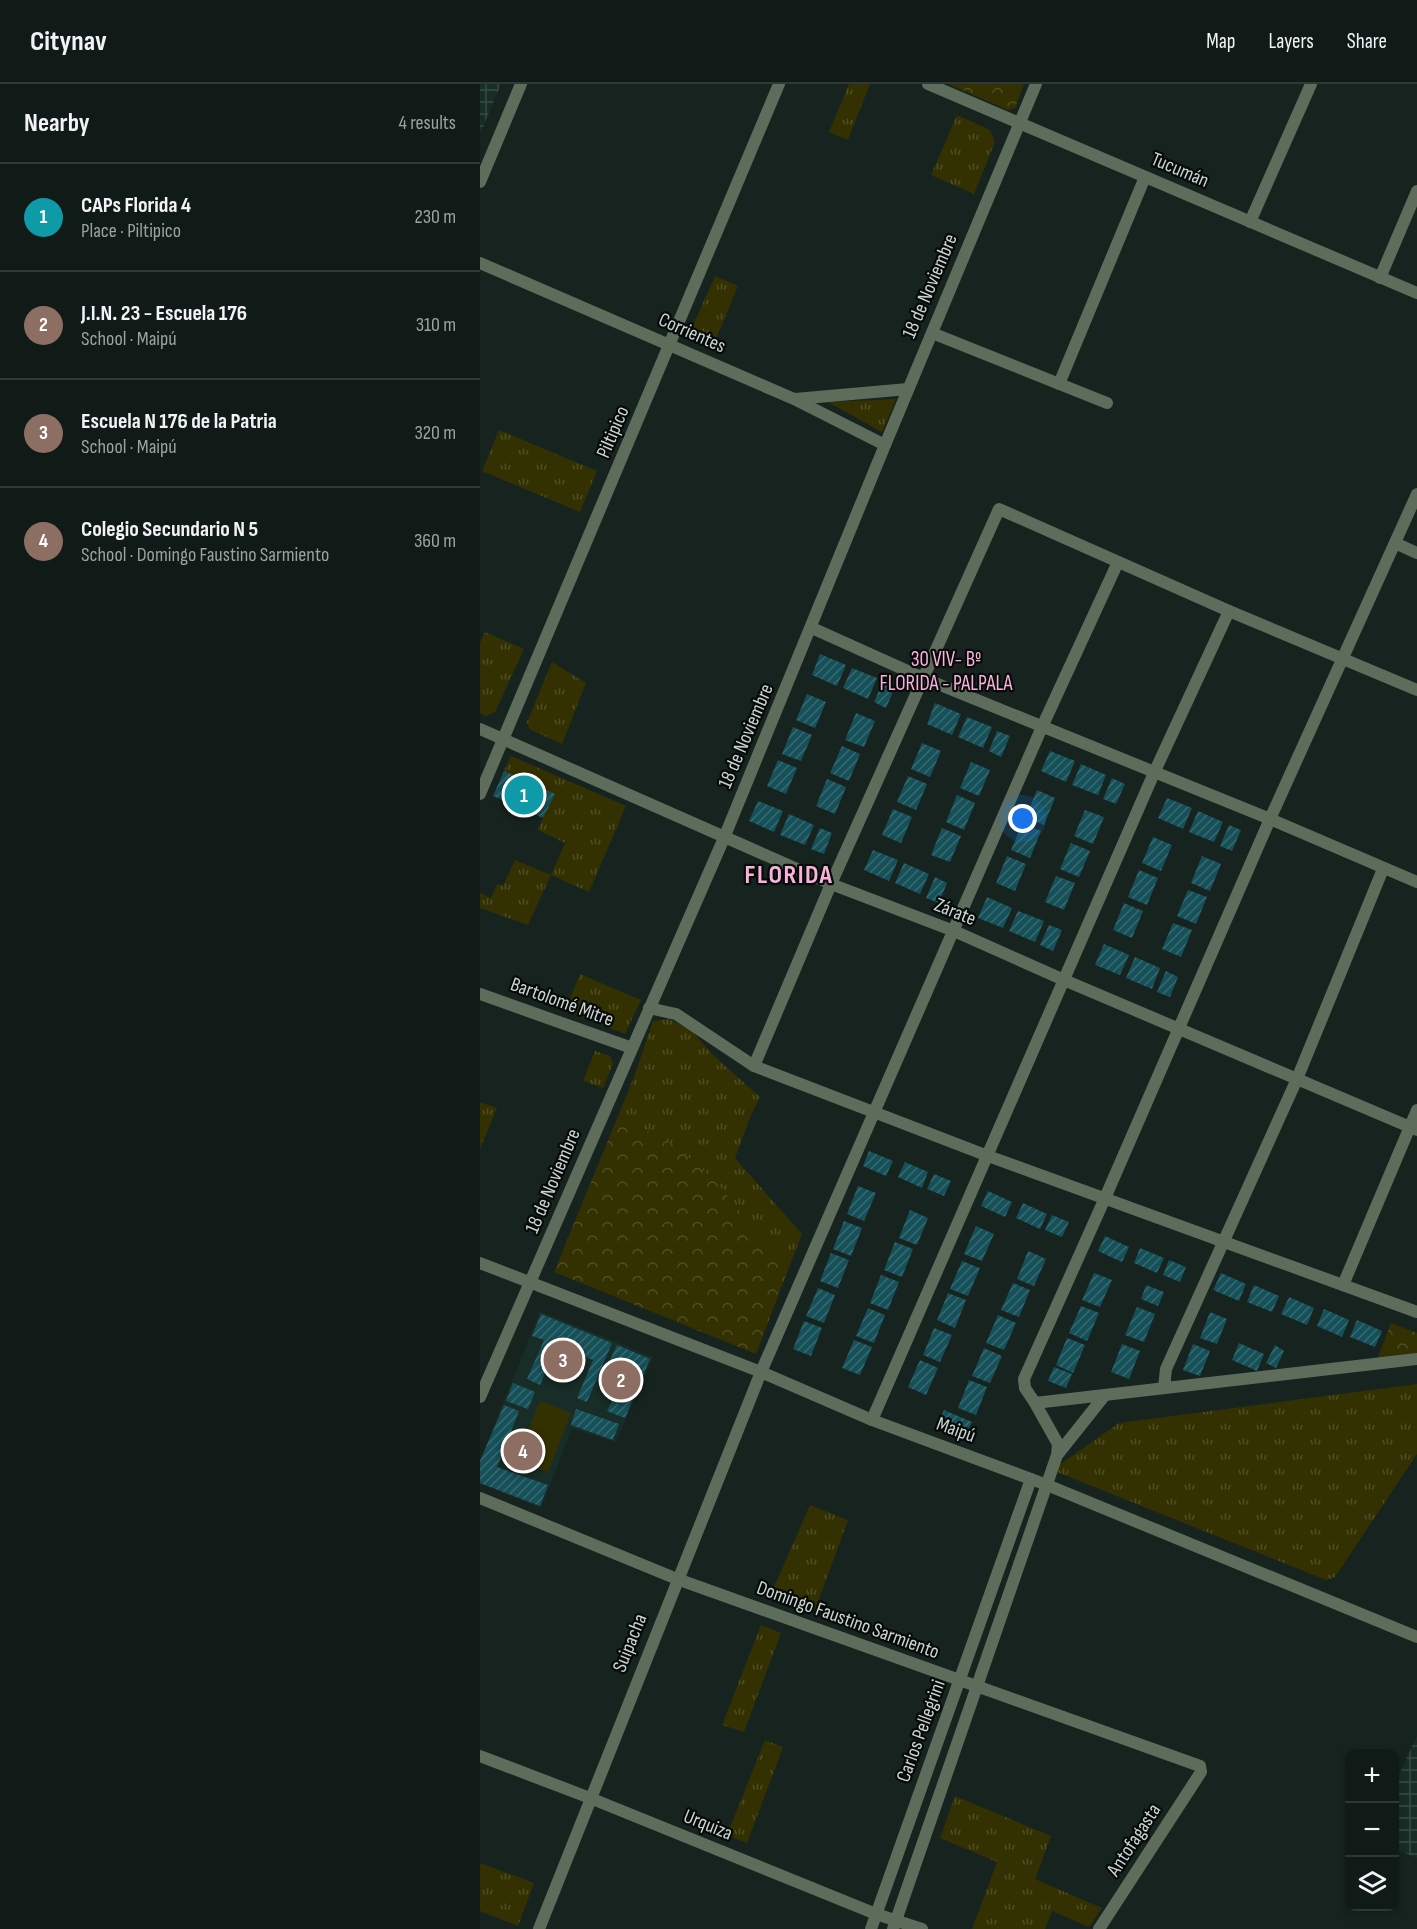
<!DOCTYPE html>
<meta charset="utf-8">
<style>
body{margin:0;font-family:"Sofia Sans Condensed",sans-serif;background:#192320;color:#f1f3f6}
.controls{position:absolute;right:18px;bottom:18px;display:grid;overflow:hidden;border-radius:12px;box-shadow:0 3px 9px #0003}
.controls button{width:54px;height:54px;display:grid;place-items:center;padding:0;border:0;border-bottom:2px solid #303836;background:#101a17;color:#f1f3f6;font:30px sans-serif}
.you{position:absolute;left:543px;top:735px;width:21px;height:21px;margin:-15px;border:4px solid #fff;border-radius:50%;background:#1a73e8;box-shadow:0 0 0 9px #1a73e833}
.badge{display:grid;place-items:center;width:39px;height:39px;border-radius:50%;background:#ea580c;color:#fff;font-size:20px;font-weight:700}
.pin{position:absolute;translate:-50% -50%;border:3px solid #fff;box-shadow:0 2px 6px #0006}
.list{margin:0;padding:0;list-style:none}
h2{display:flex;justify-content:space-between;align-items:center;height:78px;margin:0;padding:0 24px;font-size:26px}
h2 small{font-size:20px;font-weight:400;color:#9ca1a1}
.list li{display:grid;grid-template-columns:39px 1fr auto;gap:18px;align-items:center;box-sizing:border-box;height:108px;padding:0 24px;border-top:2px solid #303836}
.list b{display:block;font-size:22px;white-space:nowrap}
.list p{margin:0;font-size:20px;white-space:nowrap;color:#9ca1a1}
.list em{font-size:20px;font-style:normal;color:#9ca1a1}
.icon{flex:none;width:33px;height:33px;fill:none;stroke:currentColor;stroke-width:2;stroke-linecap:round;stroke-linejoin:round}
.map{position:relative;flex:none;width:937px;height:1845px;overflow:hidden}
header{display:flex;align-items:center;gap:36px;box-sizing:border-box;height:84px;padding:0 30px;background:#101a17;border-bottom:2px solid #303836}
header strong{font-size:28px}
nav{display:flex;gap:33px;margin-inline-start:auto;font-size:21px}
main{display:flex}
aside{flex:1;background:#101a17}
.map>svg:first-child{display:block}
.built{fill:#182d27}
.industrial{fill:url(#industrial-grid)}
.grass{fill:url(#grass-tufts)}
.forest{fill:url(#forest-crowns)}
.garden{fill:#333101}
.building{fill:url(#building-hatch)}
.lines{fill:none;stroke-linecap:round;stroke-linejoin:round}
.street{stroke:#5e6d5b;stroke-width:12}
.labels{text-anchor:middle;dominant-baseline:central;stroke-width:4.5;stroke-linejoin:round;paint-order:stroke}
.street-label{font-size:20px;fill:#ccd4d1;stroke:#060b09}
.neighbourhood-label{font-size:21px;fill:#fab1dc;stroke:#060b09}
.district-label{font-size:26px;font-weight:bold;letter-spacing:1.5px;fill:#fab1dc;stroke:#060b09}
</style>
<header>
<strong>Citynav</strong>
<nav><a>Map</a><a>Layers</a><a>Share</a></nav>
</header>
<main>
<aside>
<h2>Nearby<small>4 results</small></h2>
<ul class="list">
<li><span class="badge" style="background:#0f9aa8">1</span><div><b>CAPs Florida 4</b><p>Place · Piltipico</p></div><em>230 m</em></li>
<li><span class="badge" style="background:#8d6e63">2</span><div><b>J.I.N. 23 - Escuela 176</b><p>School · Maipú</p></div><em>310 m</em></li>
<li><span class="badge" style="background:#8d6e63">3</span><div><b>Escuela N 176 de la Patria</b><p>School · Maipú</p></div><em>320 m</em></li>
<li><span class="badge" style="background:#8d6e63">4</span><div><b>Colegio Secundario N 5</b><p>School · Domingo Faustino Sarmiento</p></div><em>360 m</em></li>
</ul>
</aside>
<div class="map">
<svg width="937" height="1845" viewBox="0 0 937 1845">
<defs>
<pattern id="industrial-grid" width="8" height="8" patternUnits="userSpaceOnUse" patternTransform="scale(1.5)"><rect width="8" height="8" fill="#182d27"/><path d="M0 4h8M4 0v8" fill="none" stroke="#384b45"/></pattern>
<pattern id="grass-tufts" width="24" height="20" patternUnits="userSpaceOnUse" patternTransform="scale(1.5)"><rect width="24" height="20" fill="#333101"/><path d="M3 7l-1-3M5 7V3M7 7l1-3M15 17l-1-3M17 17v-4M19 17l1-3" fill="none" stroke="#4f4e25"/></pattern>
<pattern id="forest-crowns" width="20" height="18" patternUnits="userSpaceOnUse" patternTransform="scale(1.5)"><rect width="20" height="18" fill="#333101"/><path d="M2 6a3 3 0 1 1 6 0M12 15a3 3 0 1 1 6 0" fill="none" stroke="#4f4e25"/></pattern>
<pattern id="building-hatch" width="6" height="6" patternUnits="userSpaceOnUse" patternTransform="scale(1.5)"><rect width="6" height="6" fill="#165159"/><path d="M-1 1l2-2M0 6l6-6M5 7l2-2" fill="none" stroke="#376970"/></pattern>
</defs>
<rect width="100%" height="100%" fill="#16231f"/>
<polygon class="built" points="60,1227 173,1273 136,1358 92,1345 61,1424 0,1400 0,1376"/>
<g class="industrial">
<polygon points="0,0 21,0 0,50"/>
<polygon points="937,1652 937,1774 915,1765 914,1701"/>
</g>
<g class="grass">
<polygon points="369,0 390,0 368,56 349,48"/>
<polygon points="477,31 510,46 515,58 494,110 451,91"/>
<polygon points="235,192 258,202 233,262 214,254 211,246"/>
<polygon points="416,315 402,348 348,318"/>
<polygon points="19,346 117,387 100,428 2,387"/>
<polygon points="5,548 44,565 15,628 6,632 0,629 0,559"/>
<polygon points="72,578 106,599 82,660 49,645 47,638"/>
<polygon points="31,672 146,722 109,808 71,791 48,841 0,824 0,809 11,814 17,800 23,802 35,776 71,791 85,759 58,746 63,734 24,687"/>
<polygon points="100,890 161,916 145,950 85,926"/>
<polygon points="189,935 212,947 232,970 280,1013 271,1031 255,1074 322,1150 308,1186 236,1098 193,1060 138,1032 154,993 173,937"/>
<polygon points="115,967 130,972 133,980 123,1004 103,997"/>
<polygon points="0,1018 17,1024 0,1065"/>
<polygon points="937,1300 937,1370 855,1493 846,1496 572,1386 639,1339"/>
<polygon points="330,1421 368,1436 335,1526 291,1510"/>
<polygon points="281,1541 301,1549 264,1648 242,1641"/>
<polygon points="285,1656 303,1663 267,1759 247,1751"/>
<polygon points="475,1712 571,1752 555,1795 622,1824 609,1843 572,1827 565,1845 492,1845 517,1778 460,1754"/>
<polygon points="0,1779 54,1799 38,1842 0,1827"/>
</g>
<g class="forest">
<polygon points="468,0 544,0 535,24 528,26"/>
<polygon points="138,1032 193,1060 236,1098 308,1186 276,1270 74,1188"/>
<polygon points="911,1239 937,1249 937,1277 895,1281"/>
</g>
<polygon class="garden" points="60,1317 91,1329 68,1388 36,1376"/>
<g class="building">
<polygon points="340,570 366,581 357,602 332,591"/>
<polygon points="372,584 397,594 388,615 363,604"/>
<polygon points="403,598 415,603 406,624 394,618"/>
<polygon points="327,610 346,618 335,644 316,636"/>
<polygon points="455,619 481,630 472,651 447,640"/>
<polygon points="376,629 395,637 384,663 365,656"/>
<polygon points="487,633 512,643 503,664 478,653"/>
<polygon points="313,643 332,651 321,677 302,670"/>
<polygon points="517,647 530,652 521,673 509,667"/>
<polygon points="442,659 461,667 450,693 431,685"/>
<polygon points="362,662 380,670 369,697 350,689"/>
<polygon points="570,667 595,677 586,698 561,687"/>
<polygon points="298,676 317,684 306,710 287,702"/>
<polygon points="491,678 510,686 499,712 480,704"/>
<polygon points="601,680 626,691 618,711 592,701"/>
<polygon points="24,687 75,710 63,734 13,712"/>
<polygon points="428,692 447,700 436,726 417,718"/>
<polygon points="632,694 645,700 636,720 623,715"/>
<polygon points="347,695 366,703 355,730 336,722"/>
<polygon points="557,706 575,714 564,741 546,733"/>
<polygon points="477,711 495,719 484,746 466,738"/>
<polygon points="687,714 712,724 703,745 678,734"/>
<polygon points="278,717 303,727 294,748 269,737"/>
<polygon points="413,725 432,733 421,759 402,751"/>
<polygon points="605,726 624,733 613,760 594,752"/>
<polygon points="718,727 743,738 734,758 709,748"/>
<polygon points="309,730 334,741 325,761 300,751"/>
<polygon points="542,740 561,747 550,774 531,766"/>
<polygon points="749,741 761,746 752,767 740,762"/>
<polygon points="340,744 352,749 344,770 331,765"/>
<polygon points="462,744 481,752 470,778 451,771"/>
<polygon points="673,753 692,761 681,787 662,779"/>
<polygon points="591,759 610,767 599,793 580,785"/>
<polygon points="393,766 418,776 409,797 384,786"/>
<polygon points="527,772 546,780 535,807 516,799"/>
<polygon points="722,772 741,780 730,807 711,799"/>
<polygon points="424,779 449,790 440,810 415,799"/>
<polygon points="659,786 678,794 667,821 648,813"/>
<polygon points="576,792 595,799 584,826 565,818"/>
<polygon points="455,793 467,799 459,819 446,814"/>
<polygon points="708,806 727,813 716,840 697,832"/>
<polygon points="507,813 532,824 523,844 498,834"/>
<polygon points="644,819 663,827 652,854 633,846"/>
<polygon points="538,827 564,837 555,858 529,847"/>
<polygon points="693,839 712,846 701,873 682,865"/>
<polygon points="569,841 582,846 573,867 560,861"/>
<polygon points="624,860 649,871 640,891 615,881"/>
<polygon points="655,873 680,884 672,905 646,894"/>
<polygon points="686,887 698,893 690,913 677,908"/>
<polygon points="389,1067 413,1077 406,1092 383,1082"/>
<polygon points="425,1078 448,1088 442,1104 418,1093"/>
<polygon points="454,1090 471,1097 464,1112 447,1105"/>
<polygon points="378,1102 396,1109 384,1137 367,1130"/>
<polygon points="508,1107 532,1118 525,1133 501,1122"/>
<polygon points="543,1119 567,1130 560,1145 536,1134"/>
<polygon points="430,1126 448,1134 437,1161 419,1154"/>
<polygon points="572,1131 589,1138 582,1153 565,1146"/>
<polygon points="364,1137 382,1144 371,1172 353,1165"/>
<polygon points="496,1142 514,1150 502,1177 484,1170"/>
<polygon points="625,1152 649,1163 642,1178 618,1167"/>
<polygon points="415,1158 433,1165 422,1193 404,1186"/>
<polygon points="660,1164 684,1174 677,1189 654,1179"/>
<polygon points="548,1167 566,1175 554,1202 537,1195"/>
<polygon points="351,1169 369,1176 358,1204 340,1197"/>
<polygon points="689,1176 706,1183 700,1198 683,1191"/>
<polygon points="482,1177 500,1184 488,1212 470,1205"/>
<polygon points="614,1189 632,1196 620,1223 602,1216"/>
<polygon points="741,1189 766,1200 759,1217 733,1206"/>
<polygon points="401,1191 419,1198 408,1226 390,1219"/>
<polygon points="533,1199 550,1206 539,1233 521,1226"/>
<polygon points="666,1201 684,1208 678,1222 661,1215"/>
<polygon points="774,1201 799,1212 792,1228 767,1218"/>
<polygon points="338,1204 355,1211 344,1239 326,1232"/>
<polygon points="468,1209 486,1216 475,1244 457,1236"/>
<polygon points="809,1213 834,1224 827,1241 801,1230"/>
<polygon points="601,1222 619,1229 607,1257 589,1249"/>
<polygon points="657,1223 675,1230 664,1258 645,1251"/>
<polygon points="388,1224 405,1231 394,1259 376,1252"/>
<polygon points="844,1225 869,1236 862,1253 837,1242"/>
<polygon points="730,1228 747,1235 737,1260 720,1254"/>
<polygon points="61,1230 132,1259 107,1318 97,1314 113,1276 77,1262 60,1301 47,1295 64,1256 52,1252"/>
<polygon points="518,1231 536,1239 524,1266 506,1259"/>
<polygon points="877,1236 902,1247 895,1263 870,1253"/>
<polygon points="324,1237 342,1244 331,1272 313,1265"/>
<polygon points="454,1244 472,1251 460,1278 443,1271"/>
<polygon points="587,1254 605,1261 593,1289 576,1281"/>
<polygon points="374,1256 392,1263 380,1291 362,1284"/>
<polygon points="759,1259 784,1270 777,1287 752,1276"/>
<polygon points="642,1260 660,1267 649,1295 631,1288"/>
<polygon points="713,1260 730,1267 720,1292 703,1286"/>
<polygon points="137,1261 170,1275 145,1334 127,1327 132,1317 140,1320 152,1287 129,1278"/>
<polygon points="795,1261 804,1267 796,1284 786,1279"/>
<polygon points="504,1264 522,1272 510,1299 492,1292"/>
<polygon points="440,1276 458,1284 446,1311 428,1303"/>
<polygon points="574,1283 592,1290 586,1304 568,1297"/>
<polygon points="489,1296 507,1303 496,1331 478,1324"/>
<polygon points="33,1299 55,1308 48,1325 26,1317"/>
<polygon points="24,1321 39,1327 17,1383 68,1401 60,1422 0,1399 0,1377"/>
<polygon points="96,1325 139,1340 133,1356 91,1341"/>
<polygon points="464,1326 492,1338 486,1351 458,1339"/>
</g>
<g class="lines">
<g class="street">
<polyline points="448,0 937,209"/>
<polyline points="0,98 41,0"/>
<polyline points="770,138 831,0"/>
<polyline points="0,179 314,315 405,361"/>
<polyline points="900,194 937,107"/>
<polyline points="452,249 627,319"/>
<polyline points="579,300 665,93"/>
<polyline points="315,315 428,305"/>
<polyline points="937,410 790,735 625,1114 544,1295 545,1304 555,1319 937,1275"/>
<polyline points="915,459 937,469"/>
<polyline points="332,544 443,594 790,735 937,798"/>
<polyline points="0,645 351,800 474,847 584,896 937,1046"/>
<polyline points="0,710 299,0"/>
<polyline points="0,910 152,964"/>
<polyline points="169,924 196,930 274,982 508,1072 937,1228"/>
<polyline points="274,982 351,800 519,425 749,527 937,606"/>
<polyline points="0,1179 281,1288 392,1336 567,1401 937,1553"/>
<polyline points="863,1201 937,1026"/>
<polyline points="684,1304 686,1285 817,995 903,785"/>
<polyline points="0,1313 244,754 405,361 556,0"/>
<polyline points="392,1336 674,689 749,527"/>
<polyline points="578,1370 625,1311"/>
<polyline points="0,1414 197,1495 720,1682 721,1688 619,1845"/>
<polyline points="0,1672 110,1714 396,1830 442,1845"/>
<polyline points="59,1845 281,1288 562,643 638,478"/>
<polyline points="391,1845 551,1395"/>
<polyline points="413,1845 577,1371 578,1360 555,1319"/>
</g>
</g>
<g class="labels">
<g class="street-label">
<text transform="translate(700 86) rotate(23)">Tucumán</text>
<text transform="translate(450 202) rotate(-67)">18 de Noviembre</text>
<text transform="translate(212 249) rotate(24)">Corrientes</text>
<text transform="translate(133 348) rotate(-67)">Piltipico</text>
<text transform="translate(266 652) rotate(-67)">18 de Noviembre</text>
<text transform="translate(475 828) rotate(22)">Zárate</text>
<text transform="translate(82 918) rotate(20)">Bartolomé Mitre</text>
<text transform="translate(73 1097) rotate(-67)">18 de Noviembre</text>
<text transform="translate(476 1346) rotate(20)">Maipú</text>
<text transform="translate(368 1536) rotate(20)">Domingo Faustino Sarmiento</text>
<text transform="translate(150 1559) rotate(-68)">Suipacha</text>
<text transform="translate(441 1647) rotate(-70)">Carlos Pellegrini</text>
<text transform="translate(228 1741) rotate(22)">Urquiza</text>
<text transform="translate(654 1756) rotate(-57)">Antofagasta</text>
</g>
<g class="neighbourhood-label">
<text x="466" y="575">30 VIV- Bº<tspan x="466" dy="24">FLORIDA - PALPALA</tspan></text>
</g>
<g class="district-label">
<text x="309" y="791">FLORIDA</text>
</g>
</g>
</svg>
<div class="controls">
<button>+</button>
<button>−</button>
<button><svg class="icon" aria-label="layers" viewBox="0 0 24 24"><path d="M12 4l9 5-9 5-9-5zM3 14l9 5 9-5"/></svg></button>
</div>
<div class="you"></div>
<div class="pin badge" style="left:44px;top:711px;background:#0f9aa8">1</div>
<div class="pin badge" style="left:141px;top:1296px;background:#8d6e63">2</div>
<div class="pin badge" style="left:83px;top:1276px;background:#8d6e63">3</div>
<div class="pin badge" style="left:43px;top:1367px;background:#8d6e63">4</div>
</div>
</main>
